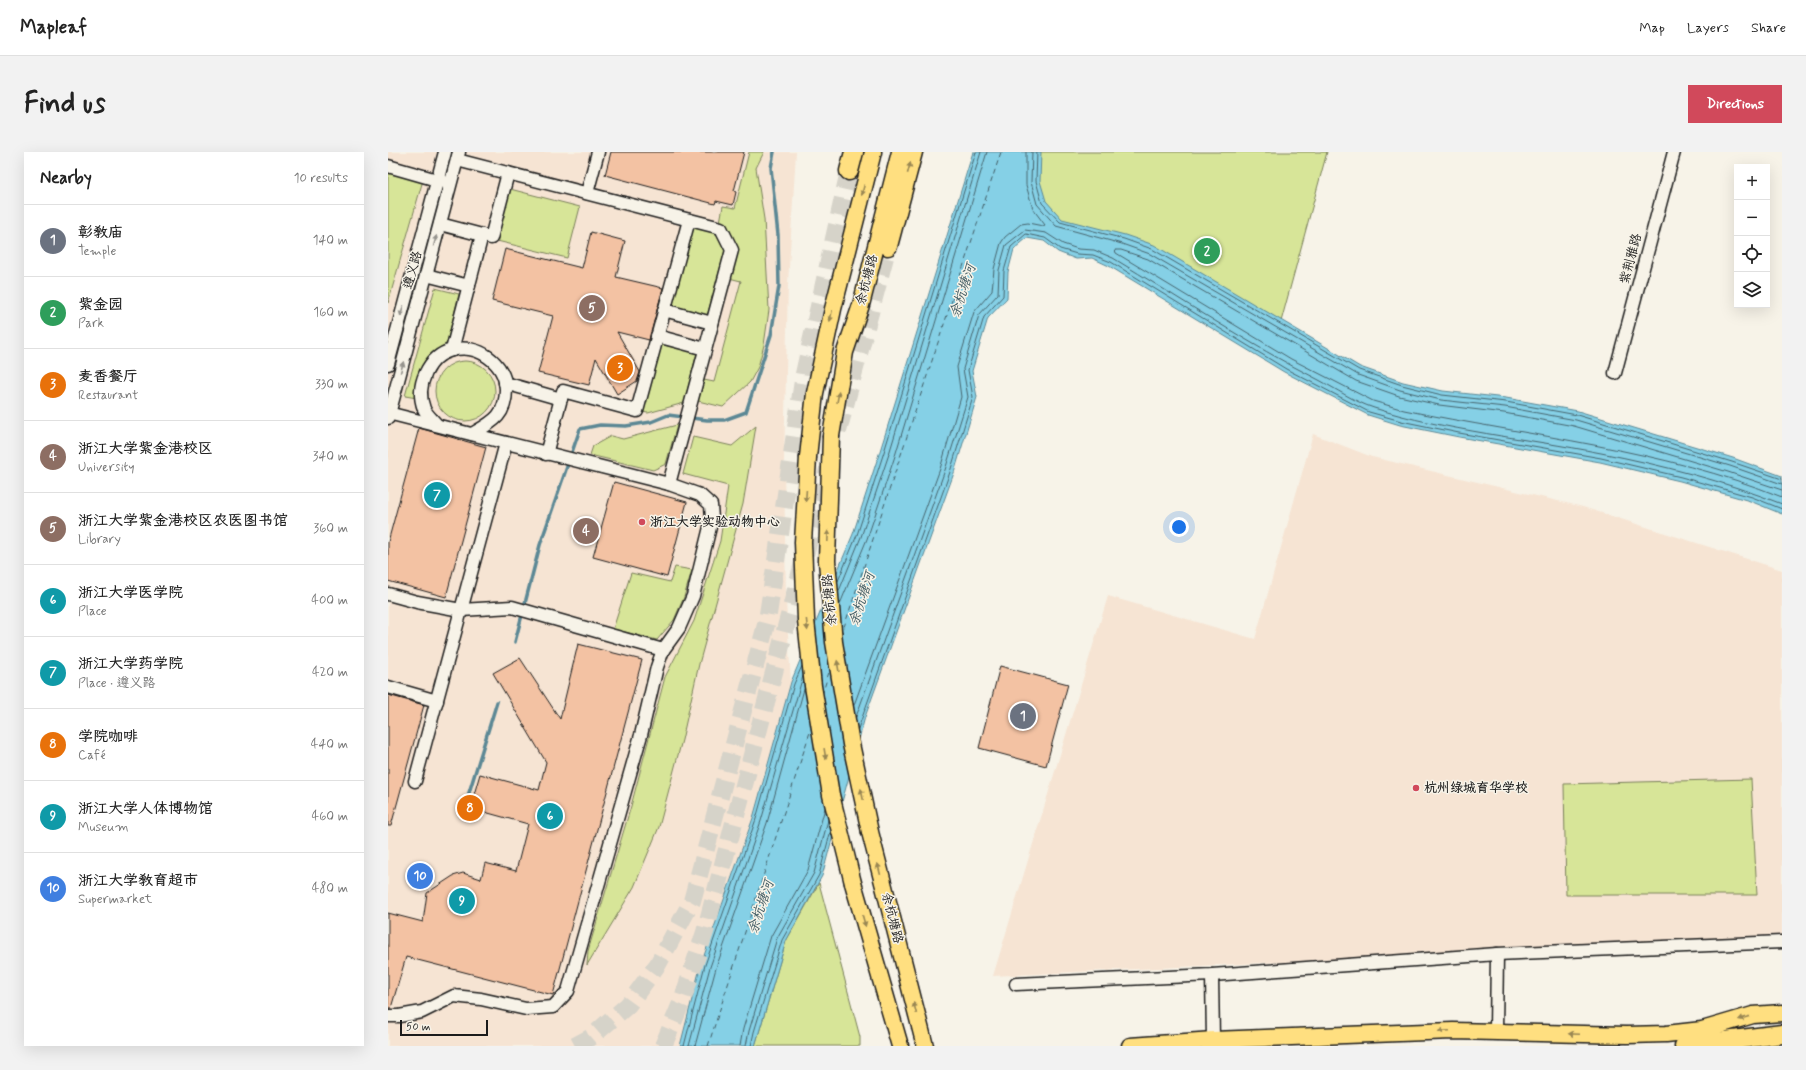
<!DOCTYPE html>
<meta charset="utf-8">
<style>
body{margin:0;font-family:Mynerve,"LXGW WenKai TC",sans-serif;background:#f2f2f2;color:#222}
.controls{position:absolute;right:12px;top:12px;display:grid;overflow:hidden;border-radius:0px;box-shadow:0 4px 16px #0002}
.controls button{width:36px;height:36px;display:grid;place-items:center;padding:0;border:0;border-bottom:1px solid #e0e0e0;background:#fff;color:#222;font:20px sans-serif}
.scale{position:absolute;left:12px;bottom:10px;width:88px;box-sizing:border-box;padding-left:4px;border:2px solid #1c1c1c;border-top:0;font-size:11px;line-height:14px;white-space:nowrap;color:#1c1c1c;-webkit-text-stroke:3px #f7f3e8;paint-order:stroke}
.you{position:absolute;left:791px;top:375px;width:14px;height:14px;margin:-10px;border:3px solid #fff;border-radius:50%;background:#1a73e8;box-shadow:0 0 0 6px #1a73e833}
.badge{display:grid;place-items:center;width:26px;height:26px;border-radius:50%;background:#d1495b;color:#fff;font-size:13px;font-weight:700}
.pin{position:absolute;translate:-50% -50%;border:2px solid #fff;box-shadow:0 1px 4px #0006}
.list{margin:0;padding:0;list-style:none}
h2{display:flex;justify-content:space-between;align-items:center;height:52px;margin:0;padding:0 16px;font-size:17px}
h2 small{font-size:13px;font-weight:400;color:#767676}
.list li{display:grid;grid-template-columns:26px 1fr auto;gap:12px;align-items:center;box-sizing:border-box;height:72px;padding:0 16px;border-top:1px solid #e0e0e0}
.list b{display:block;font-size:15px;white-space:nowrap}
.list p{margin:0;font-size:13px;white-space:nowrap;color:#767676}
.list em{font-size:13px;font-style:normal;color:#767676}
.icon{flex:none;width:22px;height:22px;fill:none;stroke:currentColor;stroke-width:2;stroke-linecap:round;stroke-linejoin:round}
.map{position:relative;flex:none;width:1394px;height:894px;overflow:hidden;border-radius:0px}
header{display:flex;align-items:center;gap:24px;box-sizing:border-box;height:56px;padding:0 20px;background:#fff;border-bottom:1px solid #e0e0e0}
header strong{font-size:19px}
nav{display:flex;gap:22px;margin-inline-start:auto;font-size:14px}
.intro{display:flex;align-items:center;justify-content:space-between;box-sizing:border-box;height:96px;padding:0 24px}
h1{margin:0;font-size:28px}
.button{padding:10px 18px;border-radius:0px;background:#d1495b;color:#fff;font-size:14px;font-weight:700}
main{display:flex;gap:24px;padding:0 24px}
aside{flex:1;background:#fff;border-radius:0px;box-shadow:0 4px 16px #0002}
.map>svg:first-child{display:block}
.built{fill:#f6e4d3}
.green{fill:#d7e598;stroke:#7a805a}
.water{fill:#85d0e6;stroke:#5b8895}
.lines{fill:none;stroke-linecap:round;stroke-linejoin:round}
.shore{stroke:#46646d;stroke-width:1}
.stream{stroke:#5b8895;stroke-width:3.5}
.ferry{stroke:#415b63;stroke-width:1;stroke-dasharray:5 4;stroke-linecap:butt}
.building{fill:#f3c2a3;stroke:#1c1c1c}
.highway-tunnel{stroke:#d6d3c9;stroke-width:18;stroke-dasharray:18 9;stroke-linecap:butt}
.minor-casing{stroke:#1c1c1c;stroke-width:15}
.major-casing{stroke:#1c1c1c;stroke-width:19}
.highway-casing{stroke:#1c1c1c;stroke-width:21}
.minor{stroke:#f7f3e8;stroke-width:12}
.major{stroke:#ffdf80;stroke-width:16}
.highway{stroke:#ffdf80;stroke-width:18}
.major-bridge-casing{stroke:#1c1c1c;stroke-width:19;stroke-linecap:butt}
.major-bridge{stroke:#ffdf80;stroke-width:16}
.oneway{fill:#998753}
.oneway2{fill:#94928c}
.poi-dot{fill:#d1495b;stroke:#f7f3e8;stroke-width:1.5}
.labels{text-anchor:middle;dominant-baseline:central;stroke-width:3;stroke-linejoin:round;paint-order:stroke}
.street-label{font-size:13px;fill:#1c1c1c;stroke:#f7f3e8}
.poi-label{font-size:13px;font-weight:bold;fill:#1c1c1c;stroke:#f7f3e8;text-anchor:start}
.water-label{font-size:14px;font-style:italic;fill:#415b63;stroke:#f7f3e8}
</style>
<header>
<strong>Mapleaf</strong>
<nav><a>Map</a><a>Layers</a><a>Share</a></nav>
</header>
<div class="intro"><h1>Find us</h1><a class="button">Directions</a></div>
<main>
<aside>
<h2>Nearby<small>10 results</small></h2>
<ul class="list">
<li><span class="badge" style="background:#6b7280">1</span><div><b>彰教庙</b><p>Temple</p></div><em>140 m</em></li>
<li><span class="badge" style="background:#2e9e5b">2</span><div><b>紫金园</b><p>Park</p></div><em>160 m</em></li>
<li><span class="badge" style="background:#e8710a">3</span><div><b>麦香餐厅</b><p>Restaurant</p></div><em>330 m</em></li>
<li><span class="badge" style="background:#8d6e63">4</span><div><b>浙江大学紫金港校区</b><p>University</p></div><em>340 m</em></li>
<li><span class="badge" style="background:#8d6e63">5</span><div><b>浙江大学紫金港校区农医图书馆</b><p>Library</p></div><em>360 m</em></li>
<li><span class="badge" style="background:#0f9aa8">6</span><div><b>浙江大学医学院</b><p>Place</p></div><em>400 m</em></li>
<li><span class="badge" style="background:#0f9aa8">7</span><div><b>浙江大学药学院</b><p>Place · 遵义路</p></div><em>420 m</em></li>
<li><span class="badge" style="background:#e8710a">8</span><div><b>学院咖啡</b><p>Café</p></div><em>440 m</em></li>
<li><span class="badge" style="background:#0f9aa8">9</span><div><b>浙江大学人体博物馆</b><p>Museum</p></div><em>460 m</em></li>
<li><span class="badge" style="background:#3f7fe0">10</span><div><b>浙江大学教育超市</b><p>Supermarket</p></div><em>480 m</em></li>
</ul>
</aside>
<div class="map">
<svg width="1394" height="894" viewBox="0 0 1394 894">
<rect width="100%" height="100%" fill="#f7f3e8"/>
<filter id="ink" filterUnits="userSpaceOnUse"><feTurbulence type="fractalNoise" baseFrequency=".025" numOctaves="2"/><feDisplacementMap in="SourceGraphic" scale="8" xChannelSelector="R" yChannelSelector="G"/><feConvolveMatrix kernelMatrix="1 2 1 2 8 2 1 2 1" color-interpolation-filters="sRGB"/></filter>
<g filter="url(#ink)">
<g class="built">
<polygon points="0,0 408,0 400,132 396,310 398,449 403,530 365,666 313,812 292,894 0,894"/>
<polygon points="925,282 984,305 1195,355 1394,418 1394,786 605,824 720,444 867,487"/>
</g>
<g class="green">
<polygon points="361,0 376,0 368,16 376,67 381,158 376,193 370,215 362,230 335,255 310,249 316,228 326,230 353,129 341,126 348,98 332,70 335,54 347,56"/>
<polygon points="640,0 939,0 891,177 666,71 629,32"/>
<polygon points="0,18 35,28 0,151"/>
<polygon points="122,37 192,55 179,106 109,89"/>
<polygon points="304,73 330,81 338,95 319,164 282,154"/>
<polygon points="47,136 71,142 59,191 42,204 32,220 29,246 17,244"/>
<polygon points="272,192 309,201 296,251 260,261 253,260"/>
<circle cx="77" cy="239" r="30"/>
<polygon points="289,273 278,312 265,318 202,303 205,294 223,284 235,287"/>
<polygon points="368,274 355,352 311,512 294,588 271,675 246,735 199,813 200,799 243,654 277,525 306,469 332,389 340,334 295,322 305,285 344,294"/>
<polygon points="287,415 304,418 296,445 286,468 269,488 225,477 243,421 282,430"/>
<polygon points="1363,627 1369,743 1178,743 1176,632"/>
<polygon points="431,731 472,885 472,894 367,894 398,789"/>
</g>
<polygon class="water" points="585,0 653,0 652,29 658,49 674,67 737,83 766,93 972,215 1015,230 1055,239 1118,246 1190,259 1345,306 1394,324 1394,362 1362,349 1292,329 1212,310 1071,285 1012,273 980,263 896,220 721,114 704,106 688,107 670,100 656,89 639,86 626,97 620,120 619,146 600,166 584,219 589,245 566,321 477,565 434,724 398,789 367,894 292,894 313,812 365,666 403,530 465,382 492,299"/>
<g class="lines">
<g class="shore">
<polyline points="644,0 643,30 649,52 668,74 734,92 762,102 970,223 1012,238 1053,248 1117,255 1188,268 1342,314 1394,332"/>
<polyline points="649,0 648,29 654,51 672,70 736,87 764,97 971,218 1014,233 1054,243 1118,250 1189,263 1344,310 1394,327"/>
<path d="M1394,338L1340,320L1186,274L1116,261L1051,253L1011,244L968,229L760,107L733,98H727L728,101L903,207L985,249L1016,258C1141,284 1275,297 1394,345"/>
<polyline points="450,429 469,383 496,300 588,0"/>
<polyline points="451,439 473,385 501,302 593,0"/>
<polyline points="452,452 479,387 507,304 599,0"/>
<polyline points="466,553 552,317 573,245 569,215 586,160 604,139 606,117 613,91 617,85 633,72 640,71 655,74 657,73 645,57 638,33 638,0"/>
<path d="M468,565L557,318L580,245L575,217L591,163L610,142L611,118L618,93L637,78L658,81L675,92L690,97L706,98L725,106C793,147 860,192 931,228C948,237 967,250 986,256C1059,279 1137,286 1213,301C1274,313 1336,329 1394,352"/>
<polyline points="470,577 562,320 585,245 580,218 596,165 615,144 616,119 623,95 638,82 657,86 672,97 689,102 705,103 723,110 898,217 981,260 1013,269 1071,281 1213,306 1293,325 1364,345 1394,357"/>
<polyline points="296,894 317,813 368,667 406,532 414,514"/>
<polyline points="301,894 322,815 373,669 415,524"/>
<polyline points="307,894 328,816 379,671 416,537"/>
<polyline points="352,894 355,877 383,784 420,718 437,656"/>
<polyline points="358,894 361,879 389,786 426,721 440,668"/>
<polyline points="363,894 366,880 394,788 431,723 443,678"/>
</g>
<g class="stream">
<polyline points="127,490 152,393 192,277 212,273 238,274 263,270 280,263 319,268 336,268 358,260 383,183 391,134 390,83 383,16 386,0"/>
<polyline points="79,647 109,550"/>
</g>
<g class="ferry">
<polyline points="453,484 613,0"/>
<polyline points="434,543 442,517"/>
<polyline points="320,894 424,574"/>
</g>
</g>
<g class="building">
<polygon points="223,0 356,0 346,39 348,40 345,53 328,49 327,52 217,23"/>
<polygon points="203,80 237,89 228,125 275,136 261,188 229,180 252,220 249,229 229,242 208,206 201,233 150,221 165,164 104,149 117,97 194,116"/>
<polygon points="31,276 98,295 58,445 0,429 0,390"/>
<polygon points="226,330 299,350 279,425 205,405"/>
<polygon points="190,492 254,508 165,843 18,805 3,856 0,856 0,761 35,770 39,741 65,724 75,721 93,727 97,711 128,719 140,672 82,656 92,622 151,638 158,610 105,521 132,506 172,567"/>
<polygon points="612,514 680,532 658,614 591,596"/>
<polygon points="0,543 36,553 3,674 0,674"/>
</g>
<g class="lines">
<g class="highway-tunnel">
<polyline points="450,279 500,94"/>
<polyline points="187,894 202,886 240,853 270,812 304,749 379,469 416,222 461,19"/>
<polyline points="275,894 294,849 317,780 440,317"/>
</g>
<defs>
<g id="minor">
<polyline points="0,14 56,30"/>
<polyline points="199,41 210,0"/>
<polyline points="52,72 94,83 64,198"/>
<polyline points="94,83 103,86 120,21"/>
<polyline points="38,123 81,134"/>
<polyline points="276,158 324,171"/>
<polyline points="269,184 317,197"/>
<polyline points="0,212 57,0"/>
<polyline points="1227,221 1286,0"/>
<polyline points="117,231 173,247"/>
<polyline points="0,261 281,332 344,98 333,76 69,8"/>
<polyline points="0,266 71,0"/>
<path d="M49,273C45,268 39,263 36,257C27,234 40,204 64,198C90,191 117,211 118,237C118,264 105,270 84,282"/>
<polyline points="158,302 175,239 249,259 301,68"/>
<polyline points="0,442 29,450 73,458 124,455 275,498"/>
<polyline points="0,535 49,549"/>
<polyline points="27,629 118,291"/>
<polyline points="824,823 825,888"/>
<polyline points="628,832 824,823 1109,802 1394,790"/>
<polyline points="0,864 11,864 34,860 66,844 93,847 138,857 165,855 180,839 253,583 269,515 275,498 291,476 305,444 324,367 323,353 312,343 281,332"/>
<polyline points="1108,879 1109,802"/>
</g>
<g id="major">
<polyline points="443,284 457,200 473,153 512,0"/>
<polyline points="420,305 427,241 445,157 485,0"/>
<polyline points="482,680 537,894"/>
<polyline points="465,731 512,894"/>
<polyline points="742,894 825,888 1065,879 1239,883 1278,882 1314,878 1365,863 1394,861"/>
</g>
<g id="highway">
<polyline points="461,19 466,0"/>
<polyline points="500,94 525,0"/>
<polyline points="1296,894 1394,882"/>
</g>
</defs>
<use href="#minor" class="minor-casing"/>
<use href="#major" class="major-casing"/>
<use href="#highway" class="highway-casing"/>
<use href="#minor" class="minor"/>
<use href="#major" class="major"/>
<use href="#highway" class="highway"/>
<defs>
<g id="major-bridge">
<polyline points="443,284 439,409 446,490 463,592 482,680"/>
<polyline points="420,305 415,390 418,468 425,534 443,643 465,731"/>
</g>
</defs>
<use href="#major-bridge" class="major-bridge-casing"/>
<use href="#major-bridge" class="major-bridge"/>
</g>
<defs><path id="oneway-solid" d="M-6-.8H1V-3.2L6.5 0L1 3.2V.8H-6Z"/></defs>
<g class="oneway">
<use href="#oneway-solid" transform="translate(521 16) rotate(-75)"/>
<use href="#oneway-solid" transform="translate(475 38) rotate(104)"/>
<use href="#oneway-solid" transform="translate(443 164) rotate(102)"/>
<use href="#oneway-solid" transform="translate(450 245) rotate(-80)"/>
<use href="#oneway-solid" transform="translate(418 344) rotate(94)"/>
<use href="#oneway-solid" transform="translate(440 384) rotate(-88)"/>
<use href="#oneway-solid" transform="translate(419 473) rotate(84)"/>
<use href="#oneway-solid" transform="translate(450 514) rotate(-99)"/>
<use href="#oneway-solid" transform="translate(437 602) rotate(81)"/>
<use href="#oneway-solid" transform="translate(474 642) rotate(-102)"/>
<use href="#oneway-solid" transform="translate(491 717) rotate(-104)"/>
<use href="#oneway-solid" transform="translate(476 769) rotate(74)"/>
<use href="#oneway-solid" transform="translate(527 856) rotate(-104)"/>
<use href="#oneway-solid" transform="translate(1356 866) rotate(163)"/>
<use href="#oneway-solid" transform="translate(1056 879) rotate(178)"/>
<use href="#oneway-solid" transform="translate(1186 882) rotate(-178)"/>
</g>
<g class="oneway2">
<use href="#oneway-solid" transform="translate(47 89) rotate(-75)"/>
<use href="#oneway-solid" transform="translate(14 159) rotate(105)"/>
<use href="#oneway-solid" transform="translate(14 215) rotate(-75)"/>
</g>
</g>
<g class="poi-dot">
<circle cx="254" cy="370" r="4"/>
<circle cx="1028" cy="636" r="4"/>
</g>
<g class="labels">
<g class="street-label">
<text transform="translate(1243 107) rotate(-75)">紫荆雅路</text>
<text transform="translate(25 118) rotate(-75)">遵义路</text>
<text transform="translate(479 128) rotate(-75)">余杭塘路</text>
<text transform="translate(442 448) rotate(-95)">余杭塘路</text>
<text transform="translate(504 766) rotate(76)">余杭塘路</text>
</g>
<g class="poi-label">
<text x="262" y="370">浙江大学实验动物中心</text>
<text x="1036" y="636">杭州绿城育华学校</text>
</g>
<g class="water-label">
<text transform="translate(575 139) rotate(-72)">余杭塘河</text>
<text transform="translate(474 447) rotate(-72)">余杭塘河</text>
<text transform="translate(373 755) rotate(-72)">余杭塘河</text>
</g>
</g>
</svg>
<div class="controls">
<button>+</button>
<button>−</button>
<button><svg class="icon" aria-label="locate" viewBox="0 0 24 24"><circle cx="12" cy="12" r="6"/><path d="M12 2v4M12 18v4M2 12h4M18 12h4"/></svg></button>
<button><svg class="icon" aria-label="layers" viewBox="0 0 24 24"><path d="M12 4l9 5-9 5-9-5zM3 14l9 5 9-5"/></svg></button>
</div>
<div class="scale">50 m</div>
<div class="you"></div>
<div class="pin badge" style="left:635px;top:564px;background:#6b7280">1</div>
<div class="pin badge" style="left:819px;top:99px;background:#2e9e5b">2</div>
<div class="pin badge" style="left:232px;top:216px;background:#e8710a">3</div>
<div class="pin badge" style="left:198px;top:379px;background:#8d6e63">4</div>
<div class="pin badge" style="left:204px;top:156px;background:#8d6e63">5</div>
<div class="pin badge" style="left:162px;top:664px;background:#0f9aa8">6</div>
<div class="pin badge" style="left:49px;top:343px;background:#0f9aa8">7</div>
<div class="pin badge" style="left:82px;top:656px;background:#e8710a">8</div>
<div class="pin badge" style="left:74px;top:749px;background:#0f9aa8">9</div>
<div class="pin badge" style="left:32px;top:724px;background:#3f7fe0">10</div>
</div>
</main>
